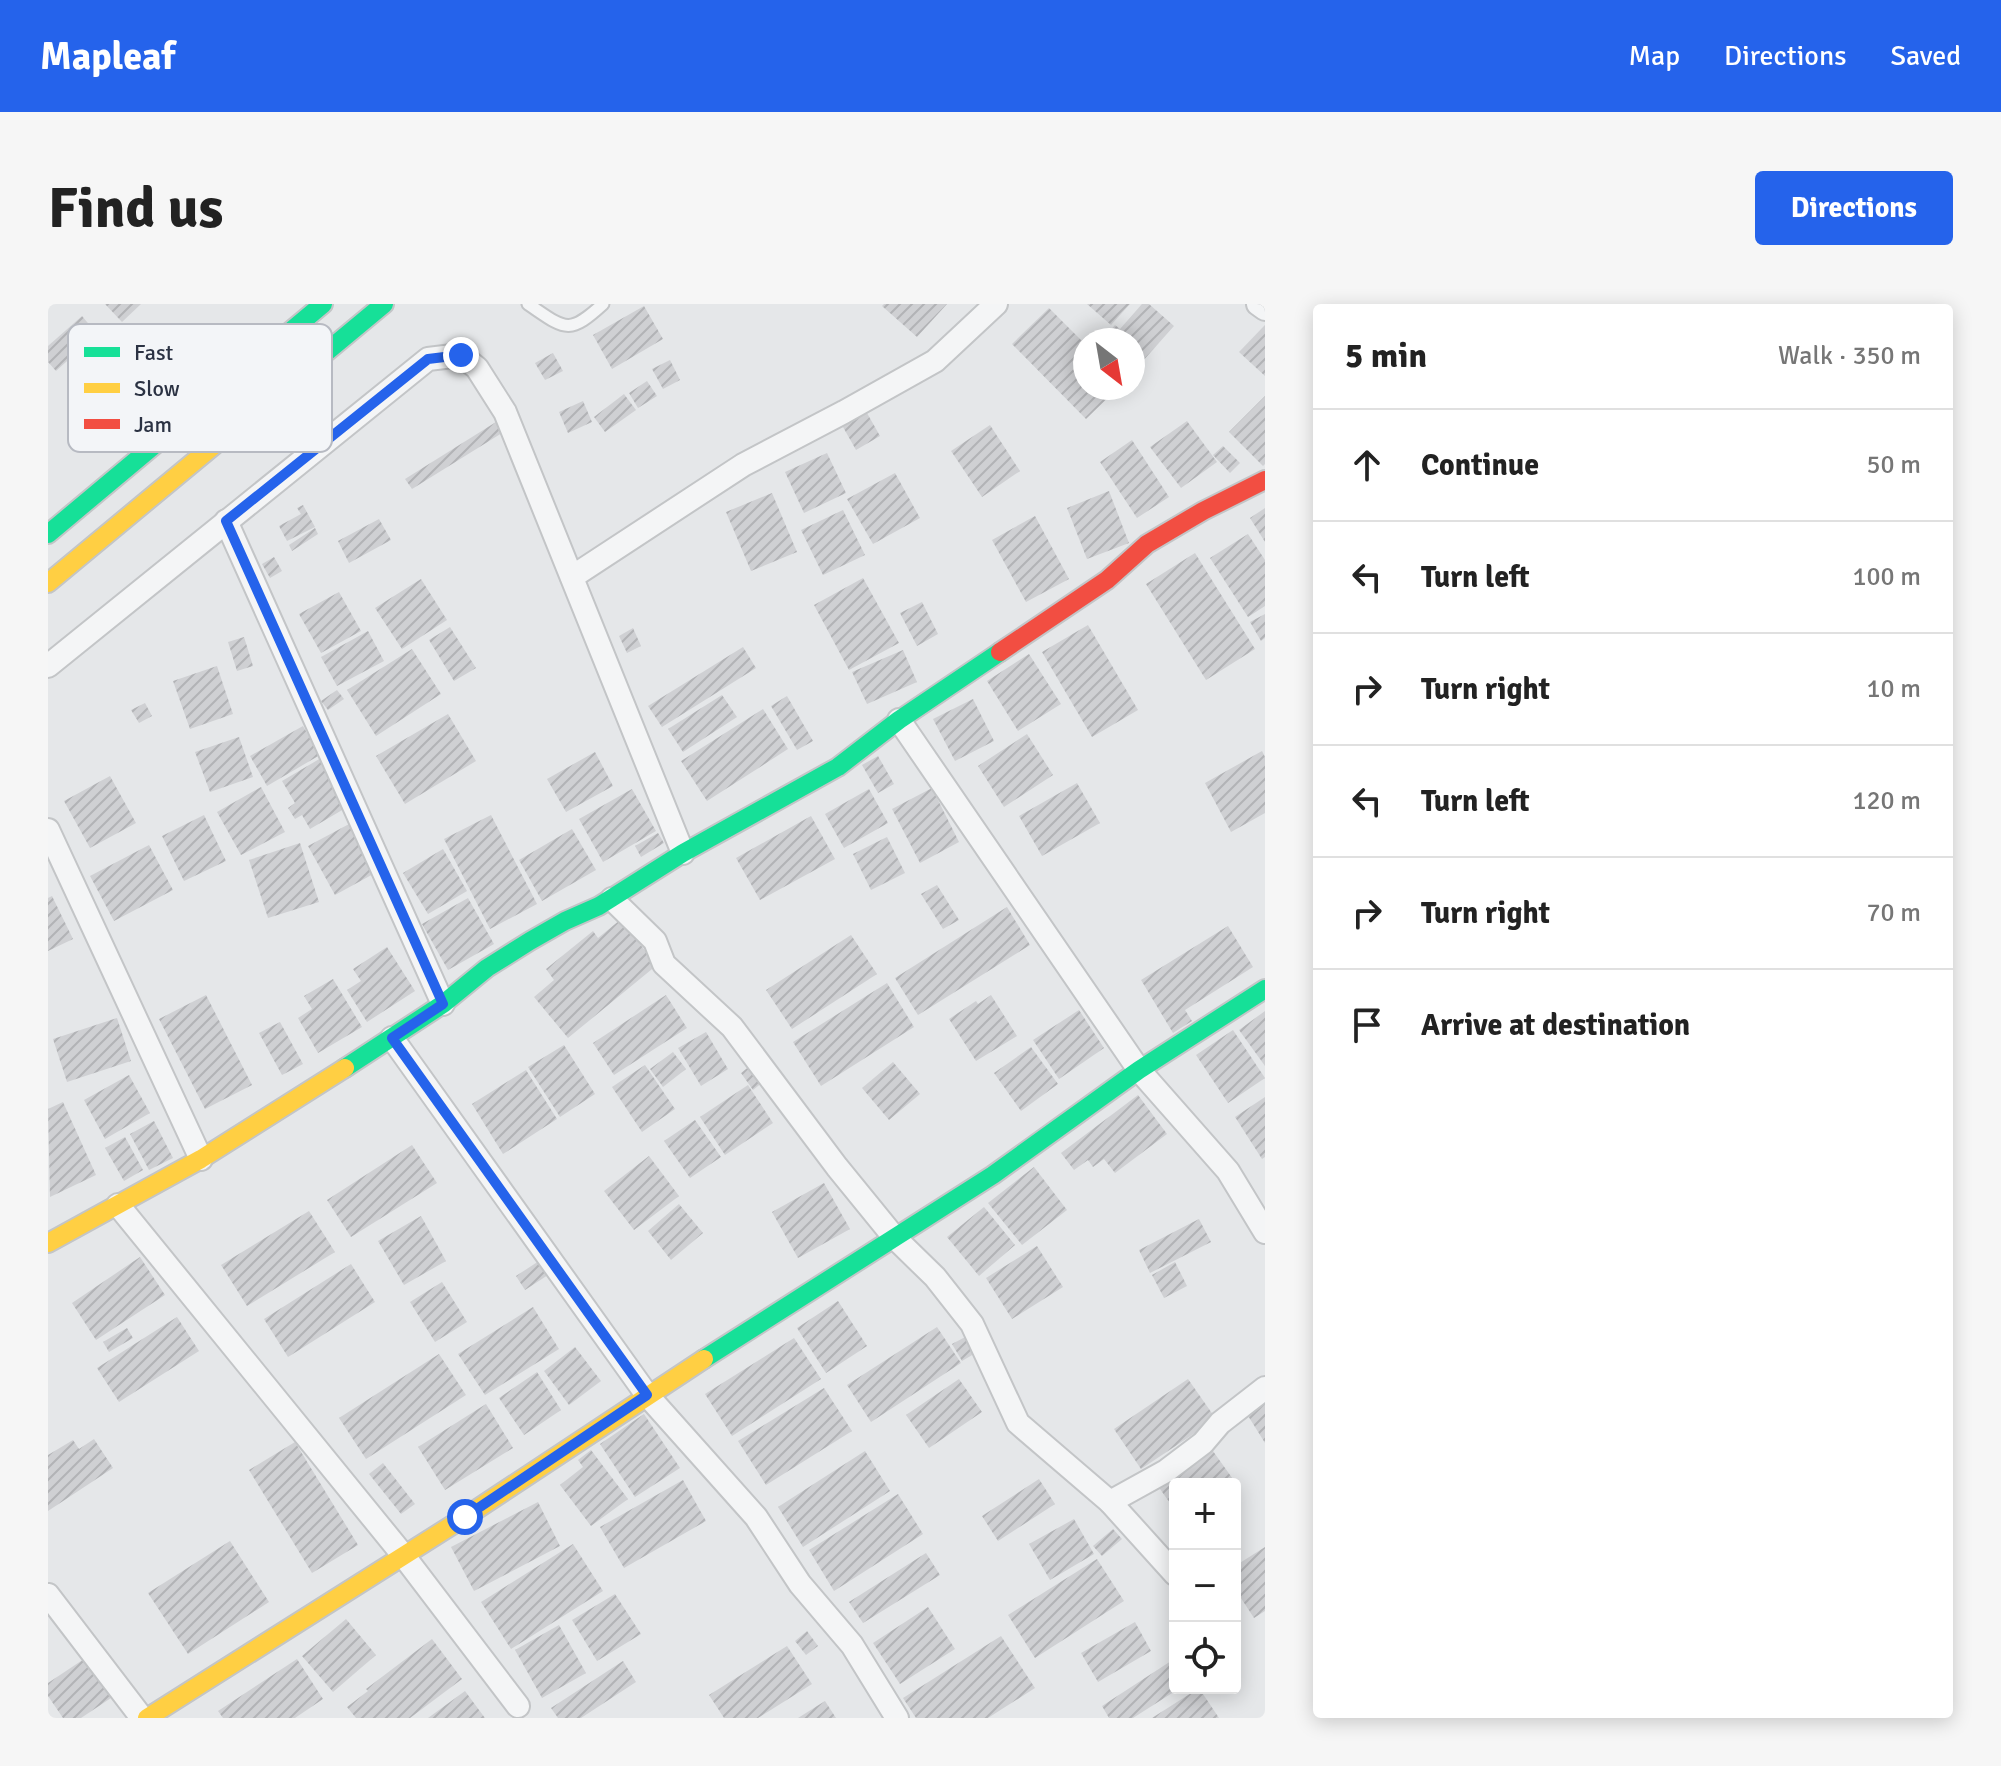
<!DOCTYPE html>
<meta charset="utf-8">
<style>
body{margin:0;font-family:Signika,sans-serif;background:#f6f6f6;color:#222}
.controls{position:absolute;right:24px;bottom:24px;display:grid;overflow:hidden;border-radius:8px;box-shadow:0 4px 20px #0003}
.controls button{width:72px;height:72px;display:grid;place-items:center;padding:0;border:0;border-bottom:2px solid #e0e0e0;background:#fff;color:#222;font:40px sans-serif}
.compass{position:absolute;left:1025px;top:24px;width:72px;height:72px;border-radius:50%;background:#fff;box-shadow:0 4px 20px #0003;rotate:149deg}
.stop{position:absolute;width:24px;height:24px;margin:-18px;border:6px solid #2563eb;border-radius:50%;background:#fff}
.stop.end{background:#2563eb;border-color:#fff;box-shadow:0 2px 8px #0008}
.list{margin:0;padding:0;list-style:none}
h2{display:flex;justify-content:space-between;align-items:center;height:104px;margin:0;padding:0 32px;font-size:34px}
h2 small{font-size:26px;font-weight:400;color:#767676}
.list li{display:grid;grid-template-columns:52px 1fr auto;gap:24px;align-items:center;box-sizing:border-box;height:112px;padding:0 32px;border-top:2px solid #e0e0e0}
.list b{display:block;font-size:30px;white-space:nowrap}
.list em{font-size:26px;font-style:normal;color:#767676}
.icon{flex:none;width:44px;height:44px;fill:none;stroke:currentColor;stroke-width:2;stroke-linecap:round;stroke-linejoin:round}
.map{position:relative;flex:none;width:1217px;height:1414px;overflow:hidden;border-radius:8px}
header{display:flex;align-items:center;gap:48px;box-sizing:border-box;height:112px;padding:0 40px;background:#2563eb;color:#fff}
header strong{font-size:38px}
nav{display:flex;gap:44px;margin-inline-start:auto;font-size:28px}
.intro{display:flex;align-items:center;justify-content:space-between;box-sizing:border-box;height:192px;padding:0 48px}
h1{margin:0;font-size:56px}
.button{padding:20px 36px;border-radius:8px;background:#2563eb;color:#fff;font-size:28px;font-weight:700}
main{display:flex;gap:48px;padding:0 48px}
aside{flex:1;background:#fff;border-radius:8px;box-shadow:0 4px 20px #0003}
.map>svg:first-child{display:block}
.building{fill:url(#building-hatch)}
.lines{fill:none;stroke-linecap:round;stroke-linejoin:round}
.lane-casing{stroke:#c3c5c7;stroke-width:15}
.street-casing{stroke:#c3c5c7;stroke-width:26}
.fast-casing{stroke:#c3c5c7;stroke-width:22}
.slow-casing{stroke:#c3c5c7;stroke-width:22}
.jam-casing{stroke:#c3c5c7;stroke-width:22}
.lane{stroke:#f4f5f6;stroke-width:11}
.street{stroke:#f4f5f6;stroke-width:22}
.fast{stroke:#16e098;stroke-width:18}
.slow{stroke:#ffcf43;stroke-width:18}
.jam{stroke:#f24e42;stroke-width:18}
.route{stroke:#2563eb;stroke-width:10}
.key{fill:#f3f5f8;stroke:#b7bac2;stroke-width:2}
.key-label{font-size:22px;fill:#2b3243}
</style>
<header>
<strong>Mapleaf</strong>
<nav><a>Map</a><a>Directions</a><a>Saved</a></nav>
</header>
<div class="intro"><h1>Find us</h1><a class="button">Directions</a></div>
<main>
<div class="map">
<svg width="1217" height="1414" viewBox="0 0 1217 1414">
<defs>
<pattern id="building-hatch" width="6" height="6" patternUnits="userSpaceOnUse" patternTransform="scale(2)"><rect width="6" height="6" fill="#cfd0d3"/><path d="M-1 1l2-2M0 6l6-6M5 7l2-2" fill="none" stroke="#b2b3b6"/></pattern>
</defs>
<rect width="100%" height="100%" fill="#e5e7e9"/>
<g class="building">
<polygon points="57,0 93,0 74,18"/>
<polygon points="836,0 899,0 869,33 834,2"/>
<polygon points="1039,0 1082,0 1063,21"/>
<polygon points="1094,0 1101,0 1126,22 1085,68 1085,36 1054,36 1067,21 1072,25"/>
<polygon points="596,2 615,35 564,65 545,31"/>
<polygon points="1001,4 1037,40 1037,84 1070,84 1038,115 964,40"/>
<polygon points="34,12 49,30 8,67 0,58 0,42"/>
<polygon points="1217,21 1217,72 1191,48"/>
<polygon points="505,49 515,67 497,76 487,59"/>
<polygon points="622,56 632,76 615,85 604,65"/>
<polygon points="599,77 609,92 590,104 581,89"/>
<polygon points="576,90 588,106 557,128 546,113"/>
<polygon points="1217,92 1217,160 1215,162 1181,128"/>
<polygon points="535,97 544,118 520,129 511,108"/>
<polygon points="819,109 832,132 808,146 795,123"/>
<polygon points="1139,117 1169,158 1133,184 1102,143"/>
<polygon points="448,118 454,129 364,185 357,175"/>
<polygon points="942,121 972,167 934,193 903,147"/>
<polygon points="1084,136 1121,193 1089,214 1052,158"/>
<polygon points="1175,142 1192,159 1182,169 1165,151"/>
<polygon points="779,149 798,189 756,209 737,168"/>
<polygon points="847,169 872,214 825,240 799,195"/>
<polygon points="1061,187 1081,239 1039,255 1019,204"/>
<polygon points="724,189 749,248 703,267 678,208"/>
<polygon points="255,201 267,223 239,237 231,222 253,210 249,204"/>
<polygon points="1217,204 1217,238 1202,214"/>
<polygon points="795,206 817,251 775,271 753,226"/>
<polygon points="987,212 1021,275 978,298 944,236"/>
<polygon points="331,215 343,236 301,259 290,237"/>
<polygon points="267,224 270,230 244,247 241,241"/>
<polygon points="1200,230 1217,256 1217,302 1200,313 1162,254"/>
<polygon points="1147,249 1207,345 1158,376 1098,280"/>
<polygon points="226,253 234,267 222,274 214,260"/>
<polygon points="815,274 851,339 801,366 766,301"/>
<polygon points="373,275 399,316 354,345 327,304"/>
<polygon points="291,288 313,327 273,349 251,310"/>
<polygon points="874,298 890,330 869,342 852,309"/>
<polygon points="1217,310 1217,334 1213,337 1202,318"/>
<polygon points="1040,321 1090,406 1044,433 994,348"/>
<polygon points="402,323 428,364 406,377 381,336"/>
<polygon points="585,324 593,342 579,349 571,332"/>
<polygon points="320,327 336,357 289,382 273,353"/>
<polygon points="196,333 205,362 189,367 180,338"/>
<polygon points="695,343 708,364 614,423 600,402"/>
<polygon points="364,345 393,390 328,432 299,386"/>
<polygon points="855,346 869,378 819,400 804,368"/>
<polygon points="981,350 1013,400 970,427 939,377"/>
<polygon points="169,362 185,410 142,425 125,377"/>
<polygon points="289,386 296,395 280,406 273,397"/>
<polygon points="674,391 689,413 635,448 620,425"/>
<polygon points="739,392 765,437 749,446 723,402"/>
<polygon points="925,395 946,437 907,457 885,415"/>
<polygon points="97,399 104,412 91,419 83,406"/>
<polygon points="715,405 740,445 659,497 633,457"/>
<polygon points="400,410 428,457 357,500 328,452"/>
<polygon points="255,422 272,451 219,482 202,452"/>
<polygon points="979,430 1005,471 956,503 930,462"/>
<polygon points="191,433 205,473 162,488 147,448"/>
<polygon points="1214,447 1217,453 1217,509 1183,528 1157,479"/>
<polygon points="547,448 565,482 518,508 499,475"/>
<polygon points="830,452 846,480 830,489 814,461"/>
<polygon points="273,454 301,502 262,525 254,511 247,515 240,504 247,499 234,477"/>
<polygon points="62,472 88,519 42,544 16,497"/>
<polygon points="1029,479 1052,519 994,552 971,512"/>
<polygon points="213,483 237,528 193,551 169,508"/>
<polygon points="884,484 911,538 872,559 844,505"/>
<polygon points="584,485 608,527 555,558 531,515"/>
<polygon points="821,485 840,519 796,544 777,510"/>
<polygon points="156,511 178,557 136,577 114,532"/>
<polygon points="443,511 489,600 442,625 396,535"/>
<polygon points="763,512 787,555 712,596 688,554"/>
<polygon points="303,519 329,568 287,591 260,542"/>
<polygon points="524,525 548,566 494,597 471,556"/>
<polygon points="610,529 616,539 593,553 587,542"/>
<polygon points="839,533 857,569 823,586 805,550"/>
<polygon points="252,539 271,598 220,614 201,556"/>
<polygon points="101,541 125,586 66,617 42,572"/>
<polygon points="395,545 419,587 380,610 355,569"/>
<polygon points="889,581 911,616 895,625 873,590"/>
<polygon points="4,592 25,635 0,647 0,594"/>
<polygon points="420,594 446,640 400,666 374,620"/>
<polygon points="959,603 982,641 870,711 847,674"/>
<polygon points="572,616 609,661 520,734 486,693 506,676 498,665 545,627 550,634"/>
<polygon points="1180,622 1205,663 1137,706 1144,717 1125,729 1093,676"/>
<polygon points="803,631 829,670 744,725 718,686"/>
<polygon points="339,643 367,687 319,718 299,686 313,677 305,665"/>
<polygon points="285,675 314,723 270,749 250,714 264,705 256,692"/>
<polygon points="839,679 866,723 773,782 745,738"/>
<polygon points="158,691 204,781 157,805 111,715"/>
<polygon points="618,691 639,724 566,771 545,739"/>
<polygon points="943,691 969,732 928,757 901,715 928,697 930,700"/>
<polygon points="1031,706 1056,744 1011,775 985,736"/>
<polygon points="1217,707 1217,762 1191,726"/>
<polygon points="69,714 83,757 19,778 5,735"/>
<polygon points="232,718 255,760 234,771 211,729"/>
<polygon points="1185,726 1217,774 1180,799 1148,751"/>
<polygon points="658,728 680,765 653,782 630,744"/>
<polygon points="516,741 547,790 512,813 480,763"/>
<polygon points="983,743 1010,780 973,807 946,769"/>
<polygon points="625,748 638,765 615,783 602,765"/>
<polygon points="845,758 872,790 841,816 814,784"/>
<polygon points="597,761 627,805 594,828 564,783"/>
<polygon points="703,761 715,778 705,786 693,769"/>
<polygon points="478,766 509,815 455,850 424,800"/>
<polygon points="81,771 102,809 57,835 36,796"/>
<polygon points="700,781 725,819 677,851 652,813"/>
<polygon points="1090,791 1119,830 1067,869 1056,855 1045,863 1040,856 1026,866 1013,849"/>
<polygon points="1217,793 1217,853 1214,855 1187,813"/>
<polygon points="15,798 48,871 2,893 0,805"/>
<polygon points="647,816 673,853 642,874 616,837"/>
<polygon points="106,817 125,854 101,866 82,830"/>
<polygon points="77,833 95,866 76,877 57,844"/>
<polygon points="364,841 389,879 303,933 279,896"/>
<polygon points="601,852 631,892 586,926 556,887"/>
<polygon points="986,863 1019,906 974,941 940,899"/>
<polygon points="776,879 802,925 750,954 724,908"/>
<polygon points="631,900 655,929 623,956 600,927"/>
<polygon points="936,903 967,941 931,972 899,933"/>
<polygon points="261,907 287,948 199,1002 173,961"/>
<polygon points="373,912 398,957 356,981 330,937"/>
<polygon points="1151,915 1163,938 1102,969 1091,946"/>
<polygon points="989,942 1015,983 964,1015 938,974"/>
<polygon points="92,953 117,991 48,1036 24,999"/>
<polygon points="491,957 500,971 477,986 468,972"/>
<polygon points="1127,958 1139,982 1116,994 1104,971"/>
<polygon points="303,960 327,998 240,1053 216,1015"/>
<polygon points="394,978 419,1018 387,1038 362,998"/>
<polygon points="790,997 819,1042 778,1069 749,1024"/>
<polygon points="485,1003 511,1045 437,1091 410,1050"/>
<polygon points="129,1013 151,1047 71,1098 49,1064"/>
<polygon points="889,1023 913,1059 823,1118 799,1081"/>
<polygon points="79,1024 85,1034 61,1048 55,1038"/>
<polygon points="921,1031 931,1047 914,1057 904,1040"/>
<polygon points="746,1034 773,1075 684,1132 657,1090"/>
<polygon points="527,1043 553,1077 521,1101 496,1067"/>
<polygon points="391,1050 418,1091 318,1155 291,1114"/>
<polygon points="489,1068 513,1106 476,1131 451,1094"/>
<polygon points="911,1075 934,1108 881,1144 858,1111"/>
<polygon points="1140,1075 1168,1115 1093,1165 1066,1125"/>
<polygon points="776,1084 804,1127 718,1181 690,1137"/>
<polygon points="1217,1094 1217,1139 1197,1107"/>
<polygon points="438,1100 465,1144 397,1186 370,1143"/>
<polygon points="596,1110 632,1164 587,1193 552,1140"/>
<polygon points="46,1135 65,1164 0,1207 0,1151 25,1136 31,1145"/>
<polygon points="247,1138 310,1241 264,1269 201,1166"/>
<polygon points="1160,1140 1187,1178 1183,1180 1127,1180 1127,1206 1107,1178"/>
<polygon points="543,1146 580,1195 543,1222 512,1181 535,1163 530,1156"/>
<polygon points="817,1147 842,1187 755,1243 730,1203"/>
<polygon points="335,1159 367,1200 353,1210 321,1170"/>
<polygon points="991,1175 1007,1200 950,1237 934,1212"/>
<polygon points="635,1176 658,1217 576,1264 552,1223"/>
<polygon points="850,1190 875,1230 786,1287 761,1246"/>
<polygon points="490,1198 512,1242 426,1287 403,1243"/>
<polygon points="1026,1215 1046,1250 1002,1276 981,1240"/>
<polygon points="1065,1225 1074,1235 1054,1252 1045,1242"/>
<polygon points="182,1237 221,1298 140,1350 100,1289"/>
<polygon points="525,1240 555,1287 463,1345 433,1298"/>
<polygon points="1217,1243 1217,1307 1206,1314 1187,1285 1187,1262"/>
<polygon points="878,1249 892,1271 815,1319 801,1298"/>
<polygon points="1049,1255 1076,1297 987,1354 960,1311"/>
<polygon points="567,1290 593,1330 549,1357 524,1316"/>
<polygon points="880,1303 907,1345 852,1380 825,1339"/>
<polygon points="298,1315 328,1351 285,1388 254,1352"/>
<polygon points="1087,1318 1103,1347 1050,1378 1033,1349"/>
<polygon points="511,1321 538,1369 494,1394 467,1346"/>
<polygon points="759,1327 770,1342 758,1351 747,1337"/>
<polygon points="953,1332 987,1384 940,1414 868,1414 855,1394"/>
<polygon points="384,1335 414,1375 362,1414 308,1414 299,1403 320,1387 318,1385"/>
<polygon points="739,1342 764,1380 710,1414 676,1414 661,1391"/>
<polygon points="39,1353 66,1392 33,1414 15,1414 0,1392 0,1379"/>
<polygon points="249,1355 275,1395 247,1414 175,1414 170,1407"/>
<polygon points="575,1357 588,1378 533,1414 510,1414 503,1404"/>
<polygon points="1123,1357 1127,1363 1127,1384 1132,1384 1085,1414 1061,1414 1054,1402"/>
<polygon points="1151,1384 1171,1414 1104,1414"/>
<polygon points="417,1387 437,1414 380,1414"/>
<polygon points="777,1397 788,1414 750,1414"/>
</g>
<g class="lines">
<defs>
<path id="lane" d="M480,0C517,25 520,32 555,0"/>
<g id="street">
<polyline points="1210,0 1217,5"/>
<polyline points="178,217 395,700"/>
<polyline points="524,273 695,161 796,108 887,57 948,0"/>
<polyline points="0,362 380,55 413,51 429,64 457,108 635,549"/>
<polyline points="851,416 1091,766 1180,867 1217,928"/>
<polyline points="0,526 153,855"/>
<polyline points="564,595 607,637 616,660 684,723 789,863 846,933 887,973 924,1020 970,1119 1062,1198 1127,1270"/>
<polyline points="344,734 599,1091 708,1213 752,1280 804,1341 849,1414"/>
<polyline points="70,901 355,1251 470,1402"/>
<polyline points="1062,1198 1118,1167 1155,1139 1172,1119 1217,1084"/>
<polyline points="0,1291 94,1414"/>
</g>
<g id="fast">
<polyline points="235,84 336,0"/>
<polyline points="0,230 275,0"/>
<polyline points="297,764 395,700 439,664 482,637 517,617 551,602 635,549 790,463 851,416 952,348"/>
<polyline points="656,1055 945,871 1091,766 1217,685"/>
</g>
<g id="slow">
<polyline points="0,279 235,84"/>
<polyline points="0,939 153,855 297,764"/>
<polyline points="99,1414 417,1213 656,1055"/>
</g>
<polyline id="jam" points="952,348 1059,276 1099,240 1155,207 1217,176"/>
</defs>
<use href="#lane" class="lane-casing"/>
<use href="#street" class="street-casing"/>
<use href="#fast" class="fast-casing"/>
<use href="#slow" class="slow-casing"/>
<use href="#jam" class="jam-casing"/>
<use href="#lane" class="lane"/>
<use href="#street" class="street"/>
<use href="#fast" class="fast"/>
<use href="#slow" class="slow"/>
<use href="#jam" class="jam"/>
</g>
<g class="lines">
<polyline class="route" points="413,51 380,55 178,217 395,700 344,734 599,1091 417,1213"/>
</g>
<rect x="20" y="20" width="264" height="128" rx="12" class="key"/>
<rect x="36" y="43" width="36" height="10" fill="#16e098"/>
<rect x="36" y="79" width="36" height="10" fill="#ffcf43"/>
<rect x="36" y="115" width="36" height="10" fill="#f24e42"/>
<g class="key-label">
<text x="86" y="56">Fast</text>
<text x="86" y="92">Slow</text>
<text x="86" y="128">Jam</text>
</g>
</svg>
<div class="controls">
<button>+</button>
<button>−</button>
<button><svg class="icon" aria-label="locate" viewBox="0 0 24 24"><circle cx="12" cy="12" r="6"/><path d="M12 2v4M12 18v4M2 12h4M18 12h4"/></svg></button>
</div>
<svg class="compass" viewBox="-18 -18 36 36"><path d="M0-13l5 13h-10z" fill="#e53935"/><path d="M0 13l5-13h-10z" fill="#767676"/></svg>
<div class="stop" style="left:417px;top:1213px"></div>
<div class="stop end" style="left:413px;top:51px"></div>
</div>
<aside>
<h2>5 min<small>Walk · 350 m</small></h2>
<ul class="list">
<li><svg class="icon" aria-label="ahead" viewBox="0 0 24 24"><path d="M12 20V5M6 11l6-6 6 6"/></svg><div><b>Continue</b></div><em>50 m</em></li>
<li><svg class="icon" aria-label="left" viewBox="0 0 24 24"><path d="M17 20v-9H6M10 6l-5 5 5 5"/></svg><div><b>Turn left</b></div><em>100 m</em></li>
<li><svg class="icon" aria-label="right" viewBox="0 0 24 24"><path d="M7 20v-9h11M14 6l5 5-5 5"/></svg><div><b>Turn right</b></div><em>10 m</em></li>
<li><svg class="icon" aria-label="left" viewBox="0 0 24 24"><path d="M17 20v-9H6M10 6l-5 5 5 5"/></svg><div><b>Turn left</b></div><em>120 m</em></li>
<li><svg class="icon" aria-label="right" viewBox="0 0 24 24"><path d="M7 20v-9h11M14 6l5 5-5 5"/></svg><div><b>Turn right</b></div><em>70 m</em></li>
<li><svg class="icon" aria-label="arrive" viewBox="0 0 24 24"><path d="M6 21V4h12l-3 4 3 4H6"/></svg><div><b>Arrive at destination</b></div></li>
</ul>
</aside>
</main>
